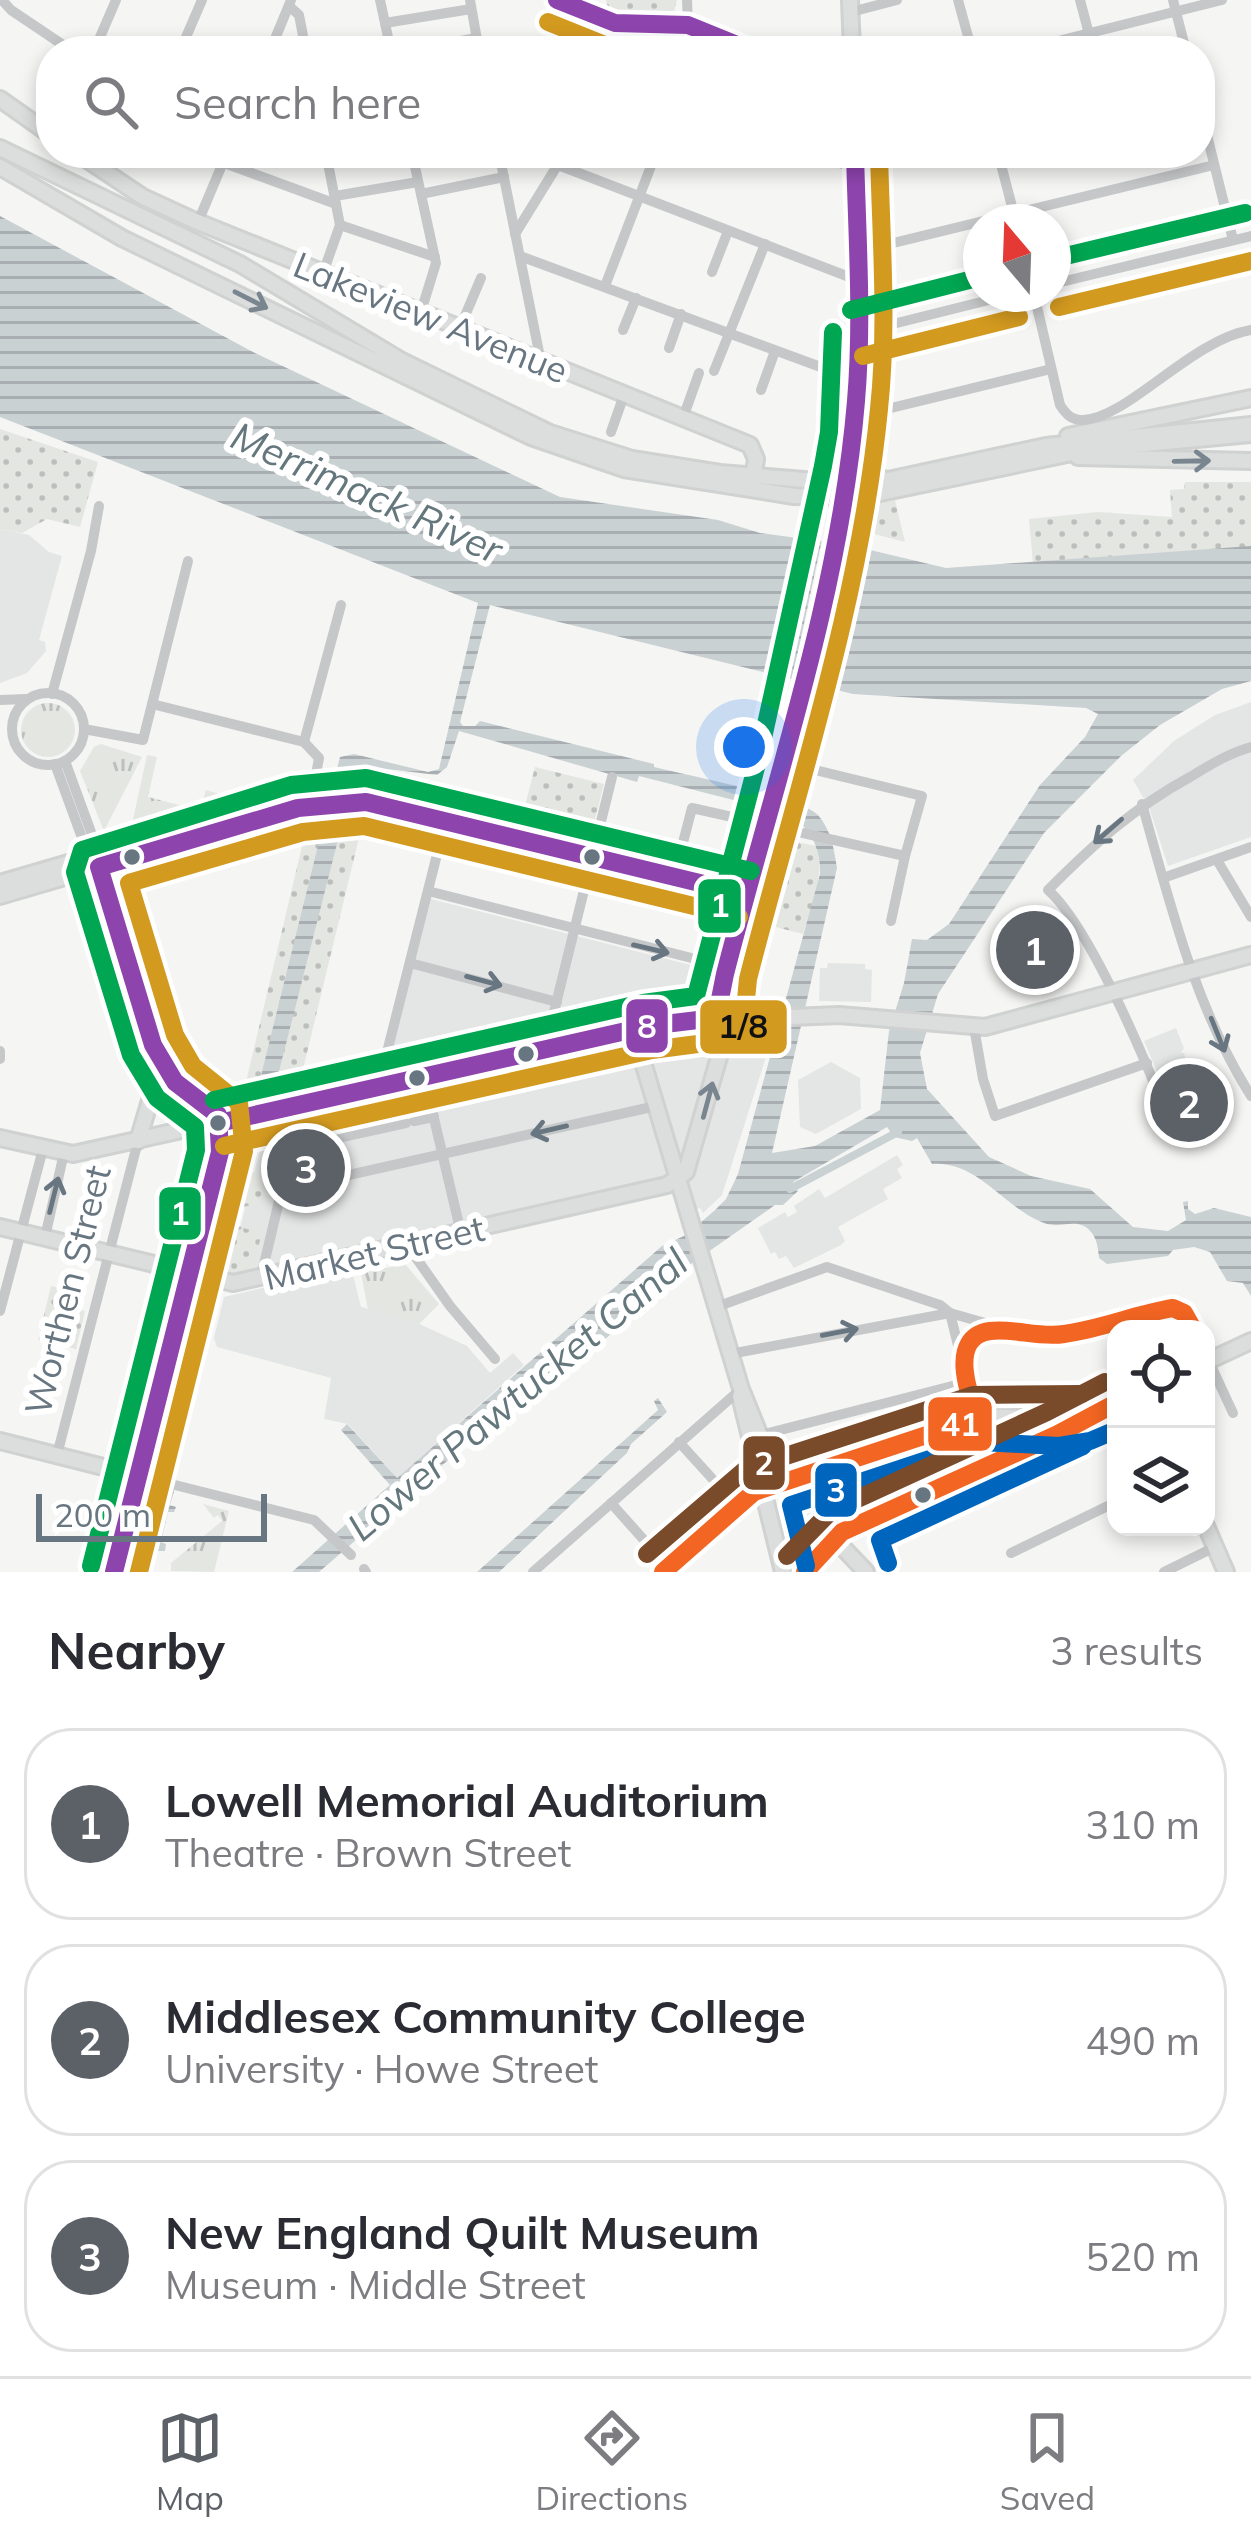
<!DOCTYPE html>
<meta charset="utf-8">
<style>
body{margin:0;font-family:Mulish,sans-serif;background:#f7f7f7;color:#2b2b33}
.controls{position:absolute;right:36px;bottom:36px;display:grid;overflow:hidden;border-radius:24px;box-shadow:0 6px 18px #0003}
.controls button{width:108px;height:108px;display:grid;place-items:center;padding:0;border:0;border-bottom:3px solid #e1e1e2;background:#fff;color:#2b2b33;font:60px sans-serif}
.compass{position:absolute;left:963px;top:204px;width:108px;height:108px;border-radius:50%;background:#fff;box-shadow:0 6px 18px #0003;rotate:341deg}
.scale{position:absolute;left:36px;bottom:30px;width:231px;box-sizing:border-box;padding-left:12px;border:6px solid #687681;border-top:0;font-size:33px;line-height:42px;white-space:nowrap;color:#687681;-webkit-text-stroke:9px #fff;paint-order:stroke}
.you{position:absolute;left:744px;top:747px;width:42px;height:42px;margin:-30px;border:9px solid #fff;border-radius:50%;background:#1a73e8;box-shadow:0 0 0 18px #1a73e833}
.badge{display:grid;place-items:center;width:78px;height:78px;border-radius:50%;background:#5c6168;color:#fff;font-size:39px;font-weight:700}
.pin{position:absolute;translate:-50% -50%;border:6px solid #fff;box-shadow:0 3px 12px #0006}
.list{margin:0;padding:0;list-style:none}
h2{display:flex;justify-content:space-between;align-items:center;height:156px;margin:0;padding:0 48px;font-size:51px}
h2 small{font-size:39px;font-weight:400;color:#7c7c81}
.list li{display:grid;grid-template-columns:78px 1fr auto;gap:36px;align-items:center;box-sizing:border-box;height:192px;margin:0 24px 24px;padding:0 24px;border:3px solid #e1e1e2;border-radius:48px}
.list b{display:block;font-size:45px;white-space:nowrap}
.list p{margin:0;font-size:39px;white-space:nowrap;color:#7c7c81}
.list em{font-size:39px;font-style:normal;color:#7c7c81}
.icon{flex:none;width:66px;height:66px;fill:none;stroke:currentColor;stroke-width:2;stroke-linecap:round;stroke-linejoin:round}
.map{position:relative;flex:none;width:1251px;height:1572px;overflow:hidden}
.search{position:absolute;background:#fff;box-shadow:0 6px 18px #0003;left:36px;right:36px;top:36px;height:132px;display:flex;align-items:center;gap:30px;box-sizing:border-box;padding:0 42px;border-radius:48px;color:#7c7c81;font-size:45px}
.sheet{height:804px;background:#fff}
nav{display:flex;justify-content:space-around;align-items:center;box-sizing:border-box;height:168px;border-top:3px solid #e1e1e2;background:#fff;font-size:33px;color:#7c7c81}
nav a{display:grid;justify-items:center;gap:6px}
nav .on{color:#5c6168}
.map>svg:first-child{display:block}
.built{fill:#e4e5e5}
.grass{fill:url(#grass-tufts)}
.park{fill:url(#park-dots)}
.water{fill:url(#water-rules);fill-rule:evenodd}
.pier{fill:#f5f5f4}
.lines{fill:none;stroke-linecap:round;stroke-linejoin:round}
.canal{stroke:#cad1d3;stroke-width:8}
.major-casing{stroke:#d0d1d1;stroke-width:20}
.minor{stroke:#c6c7c8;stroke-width:10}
.major{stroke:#dcdddd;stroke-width:14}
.tram{stroke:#bcbebf;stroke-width:3}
.rail-casing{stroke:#bcbebf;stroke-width:8}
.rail{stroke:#fff;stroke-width:3;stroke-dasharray:9;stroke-linecap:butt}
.bus-1-casing{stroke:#fff;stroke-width:27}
.bus-2-casing{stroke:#fff;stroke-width:27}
.bus-3-casing{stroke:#fff;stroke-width:27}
.bus-4-casing{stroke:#fff;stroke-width:27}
.bus-5-casing{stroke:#fff;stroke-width:27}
.bus-6-casing{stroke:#fff;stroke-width:27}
.bus-1{stroke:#8e44ad;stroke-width:18}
.bus-2{stroke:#d39a20;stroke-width:18}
.bus-3{stroke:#00a651;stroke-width:18}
.bus-4{stroke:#f26522;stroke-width:18}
.bus-5{stroke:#0065bd;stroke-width:18}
.bus-6{stroke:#7a4b2a;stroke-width:18}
.oneway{stroke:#79858f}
.oneway2{stroke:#687681}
.bus-dot{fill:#687681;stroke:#fff;stroke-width:4.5}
.labels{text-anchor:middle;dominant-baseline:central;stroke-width:12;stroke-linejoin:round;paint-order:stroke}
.street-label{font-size:36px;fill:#687681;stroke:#fff}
.water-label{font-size:39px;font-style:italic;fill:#64777d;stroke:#fff}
.line-badge{stroke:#fff;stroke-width:4.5}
.badge-label{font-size:33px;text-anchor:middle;font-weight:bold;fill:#fff}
.pale-badge-label{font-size:33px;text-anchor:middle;font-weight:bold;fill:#111}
</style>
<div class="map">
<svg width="1251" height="1572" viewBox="0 0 1251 1572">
<defs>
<pattern id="grass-tufts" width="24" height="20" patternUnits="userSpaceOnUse" patternTransform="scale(3)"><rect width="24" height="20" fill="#e4e6e2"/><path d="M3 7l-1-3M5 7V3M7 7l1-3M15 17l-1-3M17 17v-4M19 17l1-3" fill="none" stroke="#bdbfbd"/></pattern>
<pattern id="park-dots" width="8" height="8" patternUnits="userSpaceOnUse" patternTransform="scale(3)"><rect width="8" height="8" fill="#e4e6e2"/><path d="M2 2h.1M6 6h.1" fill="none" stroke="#bdbfbd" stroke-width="1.8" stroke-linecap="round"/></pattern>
<pattern id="water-rules" width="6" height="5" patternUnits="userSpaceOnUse" patternTransform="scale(3)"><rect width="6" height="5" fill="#cad1d3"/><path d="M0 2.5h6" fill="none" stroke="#a8aeb1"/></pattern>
</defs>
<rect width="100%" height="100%" fill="#f5f5f4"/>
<g class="built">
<polygon points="0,529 29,535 49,552 62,556 39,640 45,642 46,651 27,673 0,683"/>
<polygon points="1251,702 1251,837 1168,866 1149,807 1133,780 1174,741 1215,715"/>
<polygon points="431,899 718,972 714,1000 781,1010 722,1195 703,1213 700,1208 689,1211 682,1182 234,1279 228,1276 269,1113 390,1085 388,1067"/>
<polygon points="828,963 865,964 865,969 872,970 871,1002 819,1001 820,968 827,968"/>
<polygon points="1176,1028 1184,1048 1181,1053 1184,1053 1187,1066 1191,1065 1221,1132 1210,1137 1205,1128 1185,1137 1144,1041"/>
<polygon points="831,1062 860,1078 861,1109 816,1134 800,1127 798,1080"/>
<polygon points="897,1155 903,1165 897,1169 902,1178 883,1189 888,1199 838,1227 845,1241 841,1245 794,1268 786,1256 779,1259 775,1252 771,1254 758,1228 785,1212 788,1217 797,1212 794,1206 819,1189 825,1198"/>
<polygon points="351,1267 361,1307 411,1320 467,1346 490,1373 513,1353 524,1365 397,1478 348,1424 324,1419 331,1378 217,1347 214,1338 224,1297"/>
</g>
<g class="grass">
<circle cx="48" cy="730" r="27"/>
<polygon points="101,744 142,757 104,831 80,771 94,747"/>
<polygon points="147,755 157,757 148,797 191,808 193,802 202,804 206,790 223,795 222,800 131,829"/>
<polygon points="405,1264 439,1304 419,1324 368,1310 361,1273"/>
<polygon points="203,1504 229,1511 214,1572 171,1571 171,1563 222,1521 218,1515 214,1518"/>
</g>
<g class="park">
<polygon points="606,0 677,0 674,11 630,16 609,11"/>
<polygon points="0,429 98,462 80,527 47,519 22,533 0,529"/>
<polygon points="1185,482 1251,482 1251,561 1034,575 1029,519 1098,512 1172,517 1170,490 1184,489"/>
<polygon points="895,500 905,542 847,527 854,509"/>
<polygon points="535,767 604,784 589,843 520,825"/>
<polygon points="366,809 297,1094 248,1105 241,1103 308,821"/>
<path d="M781,839L816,846C826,875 811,906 803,934L752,921L771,844Z"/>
<polygon points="265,1126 253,1172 276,1178 272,1198 244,1207 240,1223 210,1232 230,1134"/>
<polygon points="236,1226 262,1233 252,1270 225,1272"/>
<polygon points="51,1286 70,1290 66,1307 85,1311 76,1349 38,1340"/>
</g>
<g class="water">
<path d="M0,216L253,352L560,497L718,520L760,533L849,545L946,568L1251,546V681L1222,689L1160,725L1121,756L1044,833L938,994L920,1053L927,1089L989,1157L1031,1176L1090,1189L1133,1227L1168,1231L1186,1220L1183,1202L1188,1201V1209L1195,1214L1214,1208L1251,1217V1296L1243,1283L1227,1281L1210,1252L1194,1247L1173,1250L1168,1256L1107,1264L1099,1258C1098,1245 1096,1233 1084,1226C1072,1220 1059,1228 1047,1224C1004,1210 980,1161 932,1164L917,1138L912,1141L894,1137L887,1127L793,1182L798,1191L783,1205H775L691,1264L588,1354L580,1346L319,1572H292L390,1485L341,1430L347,1424L397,1478L662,1246L686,1235L714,1211L726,1199L738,1174L820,874C821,848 810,828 789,814L639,776L637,782L459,731L447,767L437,775L362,766L360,773L354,777L276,1083L269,1100L254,1104L340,757L354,754L428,772L439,769L478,603L0,417ZM490,605L853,694L1086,708L1098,714L1085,737L1040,785L949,924L927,940L912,939L904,983L889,1031L880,1110L815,1146L772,1153L837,868C834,849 831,830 818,815C801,797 685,775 654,767V764L480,721L475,726H463L460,722Z"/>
<path d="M225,1218L237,1223L208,1339C207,1366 193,1406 185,1429C176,1453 179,1481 170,1505L176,1507L174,1512H168L161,1542L166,1544L165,1551H154L149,1572H135Z"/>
<polygon points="658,1398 667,1412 631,1444 627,1453 499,1572 477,1572 658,1410 654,1401"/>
</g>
<polygon class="pier" points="823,535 845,538 812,690 791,684"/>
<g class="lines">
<polyline class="canal" points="790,1189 898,1132"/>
<defs>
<g id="major">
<polyline points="557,0 615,23 688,25 752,51"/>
<polyline points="850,0 852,51"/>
<polyline points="0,99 51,135"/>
<polyline points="0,148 240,264 402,361 550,433 632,459 720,473 865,485 1046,446 1251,425"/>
<polyline points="77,153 143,197 193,220 750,445 756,459 753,479"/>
<polyline points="0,167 122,238 531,437 624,469 794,496 861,497 1091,449 1251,434"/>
<polyline points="1068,436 1251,398"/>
<polyline points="853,442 864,469 887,481"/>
<polyline points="1078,457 1251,461"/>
<polyline points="97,861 153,1053"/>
<polyline points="0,883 239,813 366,802 745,894"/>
<polyline points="0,896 276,815"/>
<polyline points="633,1029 741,1389 777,1478 866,1572"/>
<polyline points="0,1138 73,1154 670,1022 839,1015 985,1027 1251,955"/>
<polyline points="138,1141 154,1087 153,1061"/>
<path d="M0,1227L233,1283L667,1185L686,1172L727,1029L719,1004L725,974C769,796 827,620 852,438C865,345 856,247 855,153"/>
<polyline points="1206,1362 1251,1341"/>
<polyline points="740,1396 783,1572"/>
<polyline points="0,1441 139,1476"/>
<polyline points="1206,1526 1226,1572"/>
<polyline points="114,1572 220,1152 218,1115 175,1082 153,1045"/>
<path d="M663,1572L754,1492L978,1418C1013,1413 1044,1424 1084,1418"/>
<polyline points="805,1572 842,1532 868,1518 1058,1434 1116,1403"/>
</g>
</defs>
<use href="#major" class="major-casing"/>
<g class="minor">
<polyline points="2,0 11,10 72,51"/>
<polyline points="380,0 391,51"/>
<polyline points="470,0 479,51"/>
<polyline points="687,0 688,25"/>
<polyline points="958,0 972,51"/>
<polyline points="1080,0 1089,34"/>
<polyline points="1173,0 1186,51"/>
<polyline points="289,6 299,15 306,51"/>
<polyline points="851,12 897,0"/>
<polyline points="385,23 471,9"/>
<polyline points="478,45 527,51"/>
<polyline points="94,51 116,0"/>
<polyline points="180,51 202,0"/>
<polyline points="270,51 291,0"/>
<polyline points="344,51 389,43"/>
<polyline points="405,51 477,38"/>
<polyline points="612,51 615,23"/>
<polyline points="638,51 648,42 654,24"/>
<polyline points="1018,51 1222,0"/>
<polyline points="1200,107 1233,240"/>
<polyline points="197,153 336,204"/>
<polyline points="412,153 436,263 420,315"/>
<polyline points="499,153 541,362"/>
<polyline points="813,153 856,169 936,153"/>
<polyline points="998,153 1016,222"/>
<polyline points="134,154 135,153"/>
<polyline points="558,165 857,280"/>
<polyline points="421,194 504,177"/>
<polyline points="335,196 418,182"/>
<polyline points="198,222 227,153"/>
<polyline points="340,225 435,257"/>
<polyline points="515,234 565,153"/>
<polyline points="856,252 1214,165"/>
<polyline points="520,256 856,380"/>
<polyline points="712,272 728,231"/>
<polyline points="323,273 340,225 326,153"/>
<polyline points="1053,284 1251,236"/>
<polyline points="605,286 656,153"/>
<path d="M1034,294L1060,405C1066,414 1071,420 1083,420C1128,418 1191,340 1251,330"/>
<polyline points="459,330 481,278"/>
<polyline points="623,330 636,298"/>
<polyline points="857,333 1013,294"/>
<polyline points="669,348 681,314"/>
<polyline points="714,371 765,244"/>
<polyline points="761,390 775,351"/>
<polyline points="854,417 1051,369"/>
<polyline points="683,418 699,373"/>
<polyline points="611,432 624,395"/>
<circle cx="48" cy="729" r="36"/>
<polyline points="52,694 91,551 99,506"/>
<polyline points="0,700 26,699"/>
<polyline points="152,704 304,742 319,758 310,807"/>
<polyline points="84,729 143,740 188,561"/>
<polyline points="304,742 341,605"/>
<polyline points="65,761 95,843 95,855"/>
<polyline points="55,764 85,846 95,855"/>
<path d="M1142,804C1170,903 1195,1008 1251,1096"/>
<polyline points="1217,860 1251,917"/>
<polyline points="674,877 692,808 905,856 922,796 782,762"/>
<polyline points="1163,878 1251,847"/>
<polyline points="428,891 727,967"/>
<polyline points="891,921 905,856"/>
<polyline points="410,963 557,1002"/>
<polyline points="974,1027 983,1079 995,1116 1147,1063"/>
<polyline points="550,1048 552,1020 612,777"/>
<polyline points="0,1051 0,1059"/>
<polyline points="424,1076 461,1233"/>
<polyline points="386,1085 384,1064 446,819"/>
<path d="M1168,1117C1146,1062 1090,927 1048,890C1095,843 1132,809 1190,777C1210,765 1229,753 1251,747"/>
<polyline points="414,1121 434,1117"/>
<polyline points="292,1148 406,1123"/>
<polyline points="282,1190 656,1106"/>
<polyline points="45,1237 64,1153"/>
<polyline points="407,1245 450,1306 495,1359"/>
<polyline points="261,1277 302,1104"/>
<polyline points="716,1307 827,1267 940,1305 950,1313 1030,1336 1056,1335 1173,1308 1184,1313 1193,1329"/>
<polyline points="0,1311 43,1149"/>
<polyline points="950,1313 974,1410 985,1435 983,1455 974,1470"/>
<polyline points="730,1354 950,1313"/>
<polyline points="1207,1357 1233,1413"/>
<polyline points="964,1359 976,1336 996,1330"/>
<polyline points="761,1435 968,1382"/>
<polyline points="679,1442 737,1506"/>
<polyline points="57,1455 138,1141"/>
<polyline points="139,1476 314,1520 351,1555"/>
<polyline points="611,1503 668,1567"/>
<polyline points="1011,1553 1116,1502"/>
<polyline points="364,1569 366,1572"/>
<polyline points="533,1572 741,1389"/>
<polyline points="1164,1572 1215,1547"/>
</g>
<use href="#major" class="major"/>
<g class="tram">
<polyline points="269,793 311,788 324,774"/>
<polyline points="207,1251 220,1230 240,1228"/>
</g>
<defs>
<polyline id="rail" points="222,1208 236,1156"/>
</defs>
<use href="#rail" class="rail-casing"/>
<use href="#rail" class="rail"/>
<defs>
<g id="bus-1">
<polyline points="557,0 615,23 688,25 752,51"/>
<path d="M219,1123L648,1026L723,1017L719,1004L725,974C773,786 840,595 856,401C863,319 857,236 855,153"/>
<polyline points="114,1572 220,1152 218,1115 175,1082 153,1045 99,867 298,808 366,802 745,894"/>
</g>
<g id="bus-2">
<polyline points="548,22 610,47 688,51"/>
<polyline points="1059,307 1251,261"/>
<polyline points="863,356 1019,317"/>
<path d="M224,1146L652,1050L728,1040L743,1030L748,979C796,791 860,603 879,409C888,324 881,238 879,153"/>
<polyline points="139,1572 244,1151 239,1103 193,1066 175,1035 129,883 303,832 364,826 739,917"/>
</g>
<g id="bus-3">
<polyline points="1053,259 1245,213"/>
<polyline points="851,310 981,277"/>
<polyline points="214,1100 643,1003 696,996 759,756 823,466 829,432 833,332"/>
<polyline points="91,1566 196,1150 195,1127 157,1098 131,1055 75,872 82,850 291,785 366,778 751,871"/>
</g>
<g id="bus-4">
<path d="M663,1572L754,1492L978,1418C968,1393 948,1337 990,1331C1014,1328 1039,1338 1064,1334C1101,1329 1136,1314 1173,1308L1184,1313L1193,1329"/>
<polyline points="805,1572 842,1532 1058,1434 1116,1403"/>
</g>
<g id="bus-5">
<polyline points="888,1563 880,1540 1083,1446"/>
<polyline points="806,1566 791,1505 981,1442 1059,1446 1090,1441 1116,1430"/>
</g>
<g id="bus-6">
<polyline points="647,1554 746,1469 973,1395 1082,1394"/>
<polyline points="787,1556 831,1511 1047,1412 1105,1382"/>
</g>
</defs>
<use href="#bus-1" class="bus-1-casing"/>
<use href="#bus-2" class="bus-2-casing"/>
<use href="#bus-3" class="bus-3-casing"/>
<use href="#bus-4" class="bus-4-casing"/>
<use href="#bus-5" class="bus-5-casing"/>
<use href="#bus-6" class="bus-6-casing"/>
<use href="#bus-1" class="bus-1"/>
<use href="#bus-2" class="bus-2"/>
<use href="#bus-3" class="bus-3"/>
<use href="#bus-4" class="bus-4"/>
<use href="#bus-5" class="bus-5"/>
<use href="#bus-6" class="bus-6"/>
</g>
<defs><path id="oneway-shaft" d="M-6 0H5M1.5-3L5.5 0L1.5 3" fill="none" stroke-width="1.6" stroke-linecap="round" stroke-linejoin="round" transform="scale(3)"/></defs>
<g class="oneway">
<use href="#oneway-shaft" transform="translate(251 300) rotate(27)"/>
<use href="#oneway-shaft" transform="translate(1192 461) rotate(-1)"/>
<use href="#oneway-shaft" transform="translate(708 1100) rotate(-75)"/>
</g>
<g class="oneway2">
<use href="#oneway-shaft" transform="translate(1108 831) rotate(139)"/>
<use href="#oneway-shaft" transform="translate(651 949) rotate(13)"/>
<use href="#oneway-shaft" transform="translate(484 981) rotate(15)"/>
<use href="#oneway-shaft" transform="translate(1218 1035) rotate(68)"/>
<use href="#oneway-shaft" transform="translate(549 1130) rotate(167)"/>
<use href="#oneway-shaft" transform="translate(54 1195) rotate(-76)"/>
<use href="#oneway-shaft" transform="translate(840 1332) rotate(-11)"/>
</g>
<g class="bus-dot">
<circle cx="132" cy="857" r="10"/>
<circle cx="592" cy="857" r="10"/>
<circle cx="526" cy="1054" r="10"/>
<circle cx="417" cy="1078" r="10"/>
<circle cx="218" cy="1123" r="10"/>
<circle cx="923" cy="1495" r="10"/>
</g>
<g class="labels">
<g class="street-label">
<text transform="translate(431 317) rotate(22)">Lakeview Avenue</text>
<text transform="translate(374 1252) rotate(-13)">Market Street</text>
<text transform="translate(67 1290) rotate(-76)">Worthen Street</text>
</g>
<g class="water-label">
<text transform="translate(367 492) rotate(24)">Merrimack River</text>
<text transform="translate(517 1394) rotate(-40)">Lower Pawtucket Canal</text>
</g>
</g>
<g class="line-badge">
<rect x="696" y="877" width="47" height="58" rx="12" fill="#00a651"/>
<rect x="624" y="997" width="46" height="58" rx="12" fill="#8e44ad"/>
<rect x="698" y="998" width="91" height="58" rx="12" fill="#d39a20"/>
<rect x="157" y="1185" width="46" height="57" rx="12" fill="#00a651"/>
<rect x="926" y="1395" width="68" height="58" rx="12" fill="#f26522"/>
<rect x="741" y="1434" width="46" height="58" rx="12" fill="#7a4b2a"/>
<rect x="813" y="1461" width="46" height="58" rx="12" fill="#0065bd"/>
</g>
<g class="badge-label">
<text x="720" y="917">1</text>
<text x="647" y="1038">8</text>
<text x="180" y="1225">1</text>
<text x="960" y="1436">41</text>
<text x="764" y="1475">2</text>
<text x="836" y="1502">3</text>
</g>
<g class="pale-badge-label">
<text x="743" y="1038">1/8</text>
</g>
</svg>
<div class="controls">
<button><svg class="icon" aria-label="locate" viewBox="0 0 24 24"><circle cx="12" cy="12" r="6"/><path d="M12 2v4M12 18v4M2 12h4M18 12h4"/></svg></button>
<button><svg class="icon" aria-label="layers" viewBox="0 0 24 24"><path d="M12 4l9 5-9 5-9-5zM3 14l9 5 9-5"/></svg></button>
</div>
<svg class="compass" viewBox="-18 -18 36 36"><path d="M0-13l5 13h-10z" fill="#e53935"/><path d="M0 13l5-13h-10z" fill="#7c7c81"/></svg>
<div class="scale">200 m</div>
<div class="you"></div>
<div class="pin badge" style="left:1035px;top:950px">1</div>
<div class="pin badge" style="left:1189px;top:1103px">2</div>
<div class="pin badge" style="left:306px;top:1168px">3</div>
<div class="search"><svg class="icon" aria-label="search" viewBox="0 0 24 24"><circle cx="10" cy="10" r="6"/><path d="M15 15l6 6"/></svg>Search here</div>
</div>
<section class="sheet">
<h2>Nearby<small>3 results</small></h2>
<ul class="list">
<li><span class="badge">1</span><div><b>Lowell Memorial Auditorium</b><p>Theatre · Brown Street</p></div><em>310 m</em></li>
<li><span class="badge">2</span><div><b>Middlesex Community College</b><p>University · Howe Street</p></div><em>490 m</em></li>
<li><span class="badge">3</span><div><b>New England Quilt Museum</b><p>Museum · Middle Street</p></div><em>520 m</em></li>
</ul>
</section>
<nav>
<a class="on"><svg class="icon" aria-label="map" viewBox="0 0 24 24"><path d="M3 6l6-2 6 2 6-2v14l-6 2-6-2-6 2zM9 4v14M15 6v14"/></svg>Map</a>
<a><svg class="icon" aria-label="directions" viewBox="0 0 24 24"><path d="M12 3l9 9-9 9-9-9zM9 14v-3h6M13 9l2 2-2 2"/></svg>Directions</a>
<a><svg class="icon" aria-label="saved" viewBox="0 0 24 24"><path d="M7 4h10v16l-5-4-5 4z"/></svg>Saved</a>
</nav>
